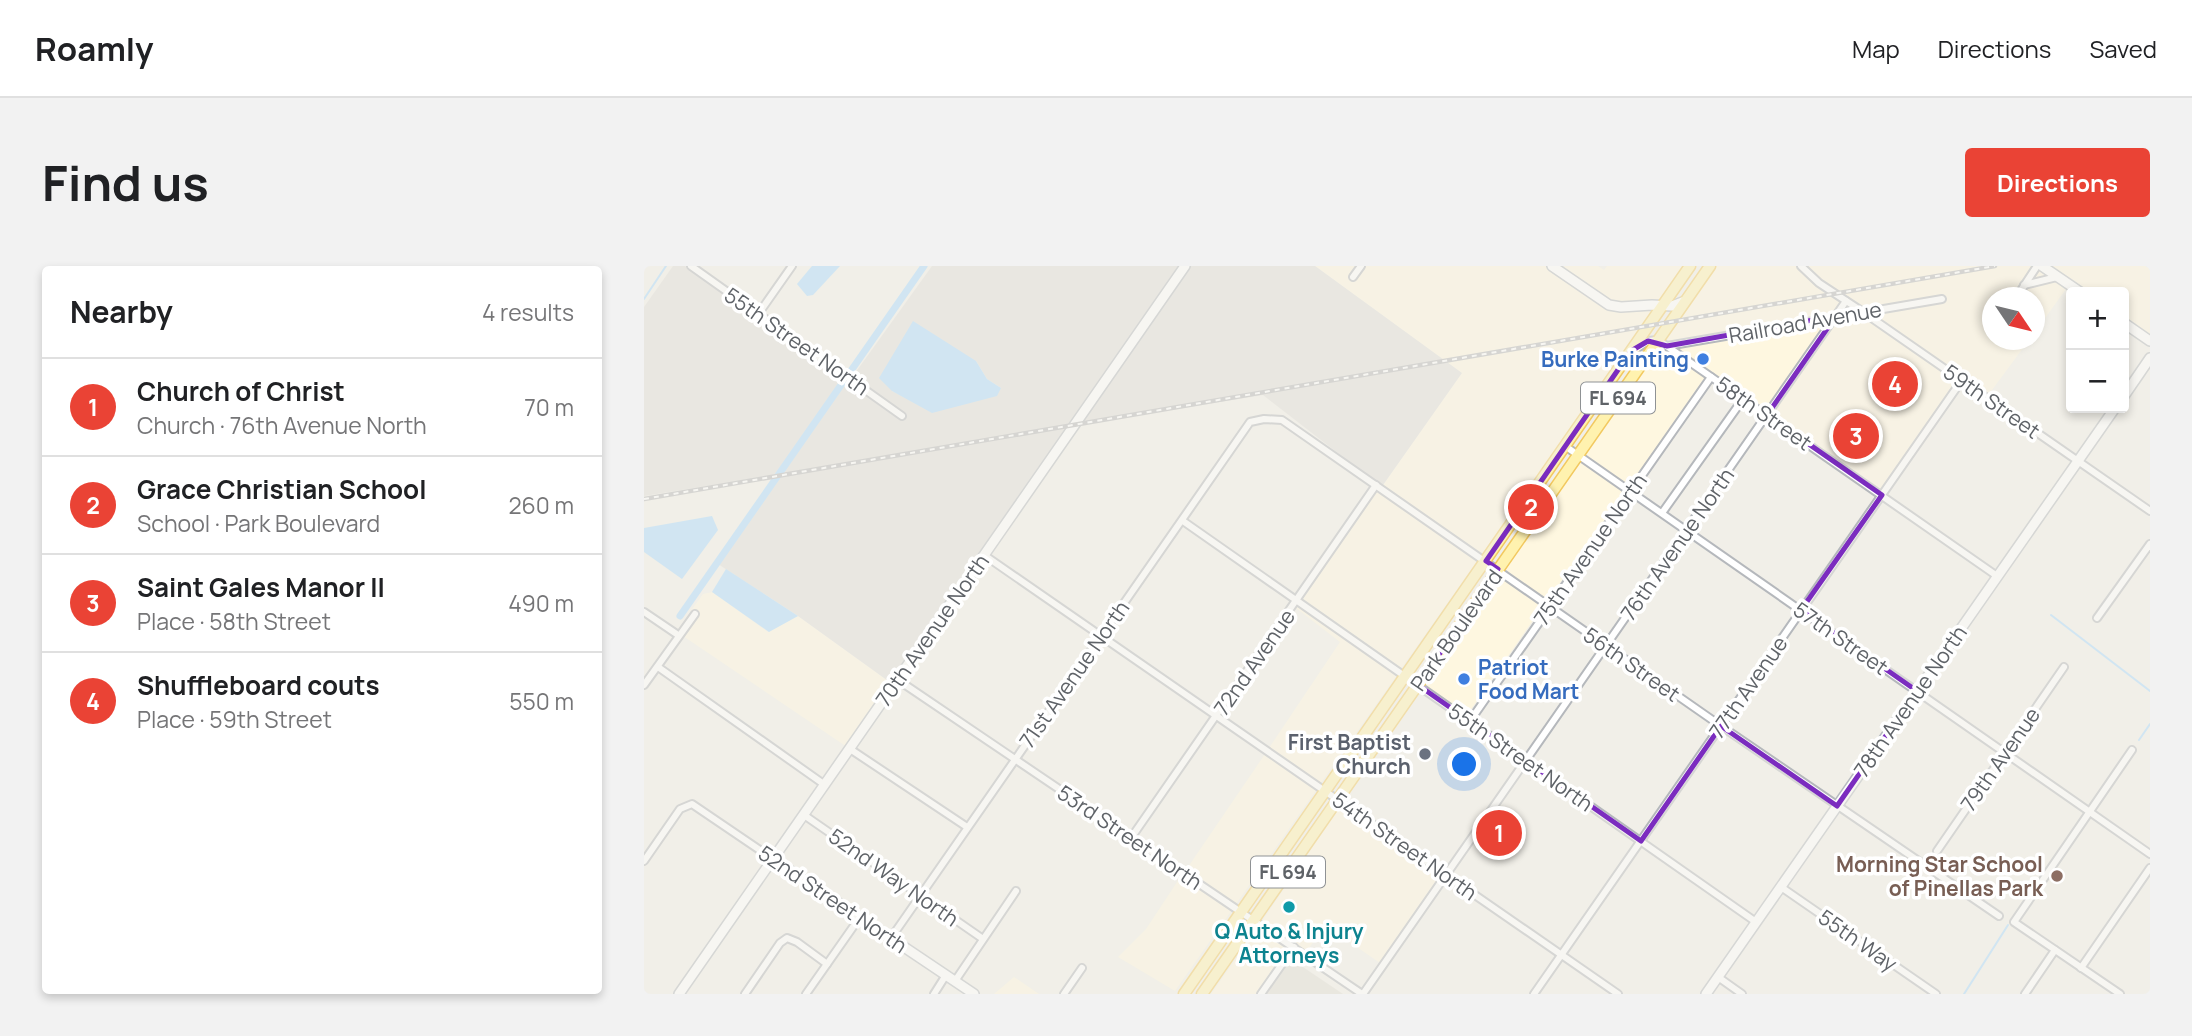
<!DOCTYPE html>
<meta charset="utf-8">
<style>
body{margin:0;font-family:Manrope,sans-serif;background:#f2f2f2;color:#202124}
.controls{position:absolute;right:21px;top:21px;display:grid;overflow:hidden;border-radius:7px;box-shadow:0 4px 10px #0003}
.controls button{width:63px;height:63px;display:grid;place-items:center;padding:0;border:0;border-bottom:2px solid #e0e0e0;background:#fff;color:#202124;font:35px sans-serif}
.compass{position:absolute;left:1338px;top:21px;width:63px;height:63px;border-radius:50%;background:#fff;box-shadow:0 4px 10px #0003;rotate:125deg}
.you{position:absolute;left:821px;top:499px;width:24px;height:24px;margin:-18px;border:5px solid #fff;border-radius:50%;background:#1a73e8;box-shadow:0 0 0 10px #1a73e833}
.badge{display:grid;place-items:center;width:46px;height:46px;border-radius:50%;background:#ea4335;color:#fff;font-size:23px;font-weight:700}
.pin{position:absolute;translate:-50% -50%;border:4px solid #fff;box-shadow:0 2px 7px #0006}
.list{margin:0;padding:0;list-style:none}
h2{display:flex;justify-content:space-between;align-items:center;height:91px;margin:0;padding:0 28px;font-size:30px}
h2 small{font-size:23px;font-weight:400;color:#757577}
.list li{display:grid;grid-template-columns:46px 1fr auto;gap:21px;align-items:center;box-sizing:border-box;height:98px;padding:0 28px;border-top:2px solid #e0e0e0}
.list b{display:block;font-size:26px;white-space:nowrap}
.list p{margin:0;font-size:23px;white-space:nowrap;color:#757577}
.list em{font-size:23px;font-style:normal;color:#757577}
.map{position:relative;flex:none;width:1506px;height:728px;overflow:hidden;border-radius:7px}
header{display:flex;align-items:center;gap:42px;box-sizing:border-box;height:98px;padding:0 35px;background:#fff;border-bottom:2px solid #e0e0e0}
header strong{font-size:33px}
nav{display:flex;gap:38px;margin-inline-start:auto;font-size:24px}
.intro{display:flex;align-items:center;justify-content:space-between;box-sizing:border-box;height:168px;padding:0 42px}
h1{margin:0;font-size:49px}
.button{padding:18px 32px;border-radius:7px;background:#ea4335;color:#fff;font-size:24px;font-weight:700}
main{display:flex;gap:42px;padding:0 42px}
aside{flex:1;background:#fff;border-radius:7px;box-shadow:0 4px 10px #0003}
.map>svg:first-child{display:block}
.commercial{fill:#fef7e0}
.industrial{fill:#e0deda;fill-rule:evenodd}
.education{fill:#e1ded6}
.water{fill:#aadaff}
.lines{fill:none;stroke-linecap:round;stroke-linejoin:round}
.stream{stroke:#aadaff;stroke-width:2}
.canal{stroke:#aadaff;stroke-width:7}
.street-casing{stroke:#b5b8bc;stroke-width:10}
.secondary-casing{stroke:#b6babf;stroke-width:12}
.primary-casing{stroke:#f2c960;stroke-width:13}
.street{stroke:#fff;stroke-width:6}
.secondary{stroke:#fff;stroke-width:9}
.primary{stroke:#fff2af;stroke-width:10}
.rail-casing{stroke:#b6b7b8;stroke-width:4.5}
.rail{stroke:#fff;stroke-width:2;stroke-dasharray:5;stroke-linecap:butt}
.marked{fill:none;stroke:#7b2cbf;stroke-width:5;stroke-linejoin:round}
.shop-dot{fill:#3f7fe0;stroke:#fff;stroke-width:2.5}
.worship-dot{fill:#6b7280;stroke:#fff;stroke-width:2.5}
.education-dot{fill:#8d6e63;stroke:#fff;stroke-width:2.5}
.culture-dot{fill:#0f9aa8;stroke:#fff;stroke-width:2.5}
.labels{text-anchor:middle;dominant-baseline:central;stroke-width:7;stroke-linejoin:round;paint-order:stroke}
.shield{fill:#fff;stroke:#8f9295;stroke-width:2}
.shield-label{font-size:19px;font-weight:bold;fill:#5f6368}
.street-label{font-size:21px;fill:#5f6368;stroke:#fff}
.shop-label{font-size:21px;font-weight:bold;fill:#366cbe;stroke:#fff;text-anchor:end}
.worship-label{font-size:21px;font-weight:bold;fill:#5b616d;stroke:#fff;text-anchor:end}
.education-label{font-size:21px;font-weight:bold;fill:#785e54;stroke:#fff;text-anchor:end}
.culture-label{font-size:21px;font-weight:bold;fill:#0d838f;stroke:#fff}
</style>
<header>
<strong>Roamly</strong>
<nav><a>Map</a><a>Directions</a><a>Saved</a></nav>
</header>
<div class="intro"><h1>Find us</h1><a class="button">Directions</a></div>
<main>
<aside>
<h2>Nearby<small>4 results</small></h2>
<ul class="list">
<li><span class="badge">1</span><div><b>Church of Christ</b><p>Church · 76th Avenue North</p></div><em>70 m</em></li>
<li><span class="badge">2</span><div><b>Grace Christian School</b><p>School · Park Boulevard</p></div><em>260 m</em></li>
<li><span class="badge">3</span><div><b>Saint Gales Manor II</b><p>Place · 58th Street</p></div><em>490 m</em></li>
<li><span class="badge">4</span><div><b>Shuffleboard couts</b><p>Place · 59th Street</p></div><em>550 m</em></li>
</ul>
</aside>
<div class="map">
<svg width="1506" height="728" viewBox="0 0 1506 728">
<rect width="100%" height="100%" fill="#f1efe8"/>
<g class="commercial">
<polygon points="671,0 712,0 704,11 710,16 721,0 902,0 965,42 1010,43 838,288 739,219 817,107"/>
<polygon points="921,0 954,0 960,4 963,0 1040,0 1015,36 977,37 966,35 918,3"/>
<polygon points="1071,0 1153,0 1159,8 1173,20 1197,36 1189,46 1024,76 1019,73"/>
<polygon points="1161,0 1388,0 1367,31 1349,32 1349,74 1385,74 1345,128 1229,48 1302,36 1301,29 1220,42 1177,14"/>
<polygon points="1404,0 1506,0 1506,71 1480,53 1480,26 1442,26"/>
<polygon points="1396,3 1430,26 1422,23 1391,66 1391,32 1377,32"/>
<polygon points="1219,50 1313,115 1236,224 1128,149 1194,53"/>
<polygon points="1183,55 1121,144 1033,82"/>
<polygon points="1015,79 1061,111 985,220 940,188"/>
<polygon points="936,194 981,226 903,335 860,303"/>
<polygon points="733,225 834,294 757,403 658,334"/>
<polygon points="856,309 899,340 823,449 780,419"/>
<polygon points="68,326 124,366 154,350 247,417 203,481 39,370 56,348 50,343 46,346 59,328"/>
<polygon points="654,339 753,409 677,517 625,482 696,376 652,342"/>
<polygon points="621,488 673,523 592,638 542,604"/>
<polygon points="696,541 797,610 736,697 681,659 663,685 618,655"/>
<polygon points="537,610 588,644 531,725 474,691 502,663"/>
<polygon points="614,661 645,682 612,728 567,728"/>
<polygon points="370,711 395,728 350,728"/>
</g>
<g class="industrial">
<path d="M29,0H41L115,54L118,64L119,63L203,117L205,116L259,155L263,149L209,110L288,0H536L247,417L154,350L74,298L137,208L0,230V41ZM332,95L343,113L357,122L261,131L248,125Z"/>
<polygon points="546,0 671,0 818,107 739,219 708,198 619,129 435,159"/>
</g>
<polygon class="education" points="647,693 699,728 623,728"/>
<g class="water">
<polygon points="168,0 196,0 169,29 163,30 153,18"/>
<polygon points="269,55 332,95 343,113 357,122 353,130 288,147 248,125 235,112"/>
<polygon points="68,250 74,264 38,313 0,286 0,262"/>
<polygon points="82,303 154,350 125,366 68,326"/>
</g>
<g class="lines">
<g class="stream">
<polyline points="0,33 22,0"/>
<polyline points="1407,349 1506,425"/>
<polyline points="1495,474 1506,458"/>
<polyline points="1320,728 1364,659"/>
</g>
<polyline class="canal" points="36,350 280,0"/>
<defs>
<g id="street">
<polyline points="47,0 258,150"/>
<polyline points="1157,0 1175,17 1219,46 1506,245"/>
<polyline points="709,11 717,0"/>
<polyline points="1380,19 1413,11"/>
<polyline points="1372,32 1393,0"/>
<polyline points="115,47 148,0"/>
<polyline points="1023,80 1298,33"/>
<polyline points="992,83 1004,75 1014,74 1353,310"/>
<polyline points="921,180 1506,588"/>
<polyline points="1018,247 1099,133"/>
<polyline points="539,255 1112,656"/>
<polyline points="340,289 974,728"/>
<polyline points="0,346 34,369"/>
<polyline points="1453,352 1506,278"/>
<polyline points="14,401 181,519"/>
<polyline points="254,414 718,728"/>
<polyline points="0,419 51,348"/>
<polyline points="826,455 1067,111"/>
<polyline points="206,483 323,561"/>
<polyline points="160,549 339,673"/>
<polyline points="487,572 732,219"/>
<polyline points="1293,585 1420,401"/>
<polyline points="0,595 36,543 48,538 129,593"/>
<polyline points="1137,621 1292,728"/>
<polyline points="247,672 606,156 620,153 638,154 1077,460 1355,650"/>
<polyline points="1437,702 1506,602"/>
<polyline points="1074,711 1098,728"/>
<polyline points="311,715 372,625"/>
<polyline points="101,728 136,677 143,672 153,676 183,698"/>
<polyline points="162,728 216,651"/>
<polyline points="290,728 302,709"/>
<polyline points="420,728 438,702"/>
<polyline points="617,728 650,681"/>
<polyline points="719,728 1202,35"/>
<polyline points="890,728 1318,114"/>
<polyline points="1381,728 1411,684"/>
<polyline points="1476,728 1370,656 1488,484"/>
</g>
<g id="secondary">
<polyline points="908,0 965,39 977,41 1008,39 1028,40 1041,35"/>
<polyline points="1398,0 1436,26"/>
<polyline points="1480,57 1506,75"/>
<polyline points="1480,130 1506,92"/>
<polyline points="129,593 330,728"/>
<polyline points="35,728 541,0"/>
<polyline points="1062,728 1471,142"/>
</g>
<g id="primary">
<polyline points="540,728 1046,0"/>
<polyline points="558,728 1066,0"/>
</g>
</defs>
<use href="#street" class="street-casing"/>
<use href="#secondary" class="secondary-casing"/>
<use href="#primary" class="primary-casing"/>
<use href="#street" class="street"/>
<use href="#secondary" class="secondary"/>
<use href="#primary" class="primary"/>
<defs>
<polyline id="rail" points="0,233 1351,0"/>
</defs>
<use href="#rail" class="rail-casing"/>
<use href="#rail" class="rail"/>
</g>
<path d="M0 0H1506V728H0ZM1192,50L1123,149L1238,229L1157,344L1273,425L1193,540L1077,460L997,575L774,419L854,303L842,295L987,85L1004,75L1023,80Z" fill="#f1efe8" fill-opacity=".55" fill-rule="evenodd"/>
<path class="marked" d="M1192,50L1123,149L1238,229L1157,344L1273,425L1193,540L1077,460L997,575L774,419L854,303L842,295L987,85L1004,75L1023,80Z"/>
<g class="shop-dot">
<circle cx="1059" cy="93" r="7"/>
<circle cx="820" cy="413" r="7"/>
</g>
<circle class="worship-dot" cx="781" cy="488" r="7"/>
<circle class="education-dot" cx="1413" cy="610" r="7"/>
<circle class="culture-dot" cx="645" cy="641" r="7"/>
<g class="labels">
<g class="shield">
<rect x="937" y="116.5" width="74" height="31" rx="5"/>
<rect x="607" y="590.5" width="74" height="31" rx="5"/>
</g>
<g class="shield-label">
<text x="974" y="132">FL 694</text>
<text x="644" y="606">FL 694</text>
</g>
<g class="street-label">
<text transform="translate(1161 56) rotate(-10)">Railroad Avenue</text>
<text transform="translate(153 75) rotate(35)">55th Street North</text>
<text transform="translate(1348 135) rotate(35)">59th Street</text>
<text transform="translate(1120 147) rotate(35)">58th Street</text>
<text transform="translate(1033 278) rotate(-55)">76th Avenue North</text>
<text transform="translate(946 283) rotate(-55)">75th Avenue North</text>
<text transform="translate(288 364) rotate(-55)">70th Avenue North</text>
<text transform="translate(812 364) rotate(-55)">Park Boulevard</text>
<text transform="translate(1197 372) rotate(35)">57th Street</text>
<text transform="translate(610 396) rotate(-55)">72nd Avenue</text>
<text transform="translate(988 398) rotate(35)">56th Street</text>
<text transform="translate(430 408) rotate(-55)">71st Avenue North</text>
<text transform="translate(1104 421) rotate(-55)">77th Avenue</text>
<text transform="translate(1266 435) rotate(-55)">78th Avenue North</text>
<text transform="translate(877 491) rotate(35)">55th Street North</text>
<text transform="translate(1356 493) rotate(-55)">79th Avenue</text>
<text transform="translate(486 571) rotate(34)">53rd Street North</text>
<text transform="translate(761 580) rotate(35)">54th Street North</text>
<text transform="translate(250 611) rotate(35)">52nd Way North</text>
<text transform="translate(189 633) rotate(34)">52nd Street North</text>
<text transform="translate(1214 674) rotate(35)">55th Way</text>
</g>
<g class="shop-label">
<text x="1045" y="93">Burke Painting</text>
<text x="834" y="401" text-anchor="start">Patriot<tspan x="834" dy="24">Food Mart</tspan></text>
</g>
<g class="worship-label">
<text x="767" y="476">First Baptist<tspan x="767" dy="24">Church</tspan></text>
</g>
<g class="education-label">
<text x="1399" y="598">Morning Star School<tspan x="1399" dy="24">of Pinellas Park</tspan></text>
</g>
<g class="culture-label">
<text x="645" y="665">Q Auto &amp; Injury<tspan x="645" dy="24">Attorneys</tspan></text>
</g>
</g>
</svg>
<div class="controls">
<button>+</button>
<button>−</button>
</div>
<svg class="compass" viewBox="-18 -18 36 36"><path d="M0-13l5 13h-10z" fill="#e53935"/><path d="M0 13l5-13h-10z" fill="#757577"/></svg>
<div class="you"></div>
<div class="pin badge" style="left:855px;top:567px">1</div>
<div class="pin badge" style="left:887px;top:241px">2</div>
<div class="pin badge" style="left:1212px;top:170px">3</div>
<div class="pin badge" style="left:1251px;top:118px">4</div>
</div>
</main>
